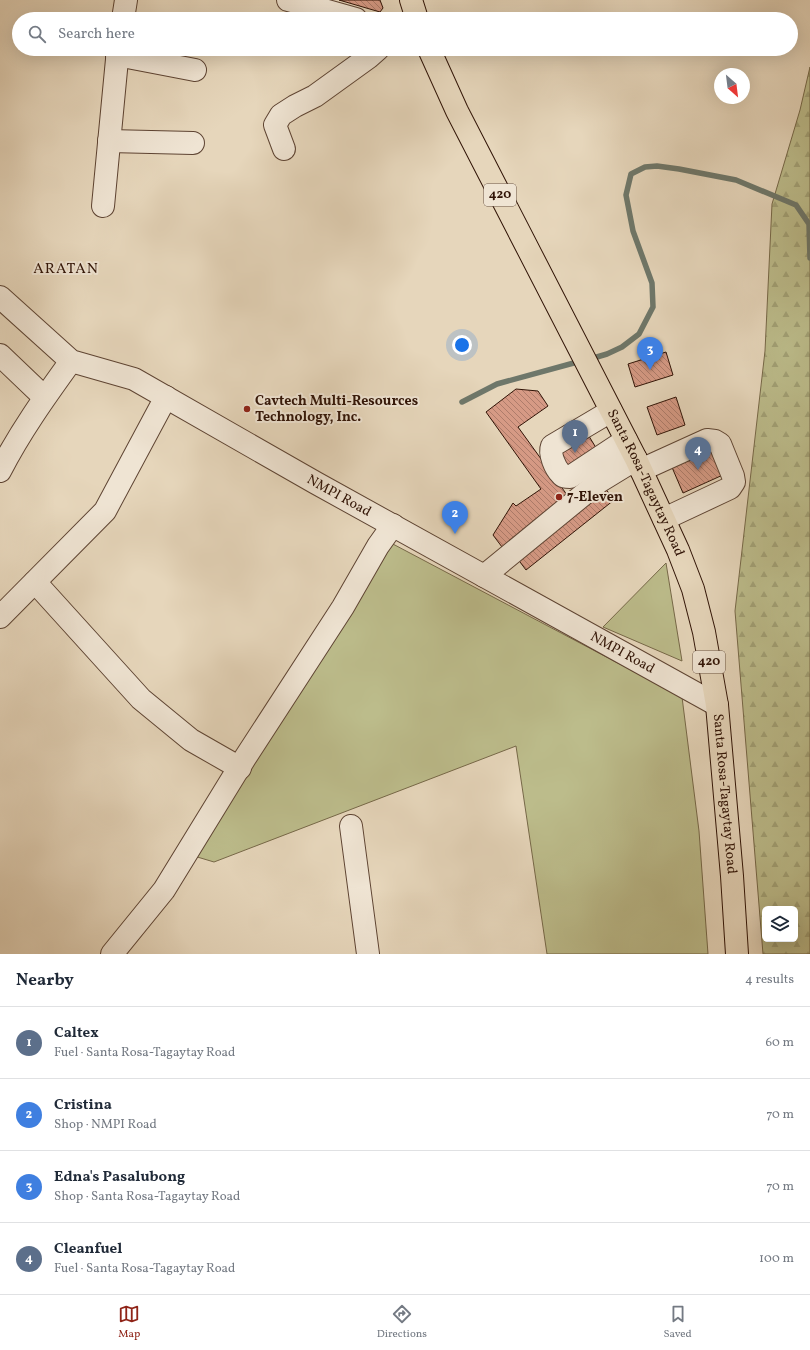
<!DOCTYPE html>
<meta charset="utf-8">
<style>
body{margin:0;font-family:Vollkorn,serif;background:#f6f6f7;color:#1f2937}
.controls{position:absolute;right:12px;bottom:12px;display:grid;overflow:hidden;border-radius:6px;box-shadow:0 4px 16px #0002}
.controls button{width:36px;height:36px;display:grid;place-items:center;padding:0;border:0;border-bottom:1px solid #e0e1e3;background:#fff;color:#1f2937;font:20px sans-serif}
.compass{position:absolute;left:714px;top:68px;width:36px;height:36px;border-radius:50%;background:#fff;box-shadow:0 4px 16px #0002;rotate:152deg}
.you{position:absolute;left:462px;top:345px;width:14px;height:14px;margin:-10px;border:3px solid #fff;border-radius:50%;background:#1a73e8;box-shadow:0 0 0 6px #1a73e833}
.badge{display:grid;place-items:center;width:26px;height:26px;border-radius:50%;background:#8f2418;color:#fff;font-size:13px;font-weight:700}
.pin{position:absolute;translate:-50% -33px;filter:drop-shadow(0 1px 2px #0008)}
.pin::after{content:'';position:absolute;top:21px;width:14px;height:12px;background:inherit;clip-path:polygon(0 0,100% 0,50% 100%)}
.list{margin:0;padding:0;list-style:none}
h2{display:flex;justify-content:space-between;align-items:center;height:52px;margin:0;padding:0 16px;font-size:17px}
h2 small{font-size:13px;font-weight:400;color:#747a83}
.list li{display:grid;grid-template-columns:26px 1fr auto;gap:12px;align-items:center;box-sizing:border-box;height:72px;padding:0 16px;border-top:1px solid #e0e1e3}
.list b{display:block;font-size:15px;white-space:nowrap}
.list p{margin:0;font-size:13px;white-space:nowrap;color:#747a83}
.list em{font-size:13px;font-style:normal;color:#747a83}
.icon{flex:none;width:22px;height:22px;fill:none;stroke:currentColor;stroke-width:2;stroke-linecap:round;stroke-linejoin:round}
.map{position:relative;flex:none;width:810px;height:954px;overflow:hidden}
.search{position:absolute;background:#fff;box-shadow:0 4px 16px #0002;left:12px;right:12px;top:12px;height:44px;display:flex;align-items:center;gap:10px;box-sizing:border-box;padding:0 14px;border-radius:22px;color:#747a83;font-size:15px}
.sheet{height:340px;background:#fff}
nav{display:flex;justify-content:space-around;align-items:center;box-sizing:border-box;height:56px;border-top:1px solid #e0e1e3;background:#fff;font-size:11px;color:#747a83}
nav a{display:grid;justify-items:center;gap:2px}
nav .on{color:#8f2418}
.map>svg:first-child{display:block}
.grass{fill:#bcbc8b;stroke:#766848}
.forest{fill:url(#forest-firs);stroke:#766848;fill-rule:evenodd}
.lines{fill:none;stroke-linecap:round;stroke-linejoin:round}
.stream{stroke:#6e776a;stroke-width:5.5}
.building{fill:url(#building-back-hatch);stroke:#301306}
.minor-casing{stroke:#5e4433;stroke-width:24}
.major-casing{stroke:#301306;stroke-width:24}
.minor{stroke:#efe4d3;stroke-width:22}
.major{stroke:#e6d6bb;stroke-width:22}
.poi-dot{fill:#8f2418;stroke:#efe4d3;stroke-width:1.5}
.labels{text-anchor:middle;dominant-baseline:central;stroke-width:4;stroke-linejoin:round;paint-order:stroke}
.shield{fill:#efe4d3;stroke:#695244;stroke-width:1}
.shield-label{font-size:13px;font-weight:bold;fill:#301306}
.poi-label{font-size:14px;font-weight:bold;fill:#301306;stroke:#efe4d3;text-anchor:start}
.street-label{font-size:14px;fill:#301306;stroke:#efe4d3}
.neighbourhood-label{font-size:15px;letter-spacing:1px;fill:#301306;stroke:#efe4d3}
</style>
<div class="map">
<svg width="810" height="954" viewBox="0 0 810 954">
<defs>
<pattern id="forest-firs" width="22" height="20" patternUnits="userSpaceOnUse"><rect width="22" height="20" fill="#bcbc8b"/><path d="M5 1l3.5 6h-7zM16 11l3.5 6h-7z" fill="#a2a176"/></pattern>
<pattern id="building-back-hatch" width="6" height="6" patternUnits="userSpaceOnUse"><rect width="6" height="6" fill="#d69a85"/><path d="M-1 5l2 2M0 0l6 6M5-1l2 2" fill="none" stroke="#ae7c6b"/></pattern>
</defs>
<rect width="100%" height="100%" fill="#e6d6bb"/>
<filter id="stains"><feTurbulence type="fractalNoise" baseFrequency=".005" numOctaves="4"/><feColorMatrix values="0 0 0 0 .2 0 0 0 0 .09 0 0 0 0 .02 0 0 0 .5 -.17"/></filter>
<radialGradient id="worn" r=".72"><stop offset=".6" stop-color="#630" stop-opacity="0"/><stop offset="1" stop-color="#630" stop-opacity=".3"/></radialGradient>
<g class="grass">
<polygon points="391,543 682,697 699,831 708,954 547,954 516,746 214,862 194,856"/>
<polygon points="666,563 682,661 603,627"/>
</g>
<path class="forest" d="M810,67V954H763L735,611L765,351L772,204L800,110ZM765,909H795V939H765Z"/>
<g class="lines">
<g class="stream">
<polyline points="590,359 607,354 622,347 639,334 653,307 652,283 633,231 626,195 631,174 645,167 657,166 679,169 736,180 796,205 809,224 810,258"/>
<polyline points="462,402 497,384 581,361"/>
</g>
</g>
<g class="building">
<polygon points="339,0 380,0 383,8 380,12"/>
<polygon points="666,352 673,375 635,387 628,364"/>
<polygon points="516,389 538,391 548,406 518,427 570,499 502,547 493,535 513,503 516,506 541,489 486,412"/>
<polygon points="676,397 685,425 657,435 647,407"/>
<polygon points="587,433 598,451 563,473 552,454"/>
<polygon points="712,447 725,474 683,493 671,465"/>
<polygon points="605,488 614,500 526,570 517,558"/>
</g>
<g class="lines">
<defs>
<g id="minor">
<polyline points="288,0 356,19"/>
<polyline points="123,19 126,0"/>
<polyline points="117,55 195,70"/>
<polyline points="109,141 193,143"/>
<polyline points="284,149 275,125 281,115 295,106 315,96 369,57 378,49"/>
<polyline points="103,206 118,49"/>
<path id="s1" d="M0,297L71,361L134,379L316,483L717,705"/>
<polyline points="0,355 44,397"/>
<path d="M611,411L552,446C549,454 555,468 561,474C563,477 566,477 570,477L626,440"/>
<polyline points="641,470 707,440 715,441 720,444 733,476 734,482 730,488 664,519"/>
<path d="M0,471C20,432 45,397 71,361"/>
<polyline points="484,576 600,481 636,459"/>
<polyline points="35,582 141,699 191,740 240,768"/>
<polyline points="0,617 105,511 166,397"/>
<polyline points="351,826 368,954"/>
<polyline points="112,954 164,890 245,758 343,607 378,546 393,525"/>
</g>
<g id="major">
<polyline points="411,0 417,19"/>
<path id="s2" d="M429,49L457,111L636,459L678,550L693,589L704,632L717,705L732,876L737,954"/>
</g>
</defs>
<use href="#minor" class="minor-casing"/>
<use href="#major" class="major-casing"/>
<use href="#minor" class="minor"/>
<use href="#major" class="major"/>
</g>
<g class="poi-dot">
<circle cx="247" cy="409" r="4"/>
<circle cx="559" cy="497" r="4"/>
</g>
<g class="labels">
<g class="shield">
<rect x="484" y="184" width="32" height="22" rx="3"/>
<rect x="693" y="651" width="32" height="22" rx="3"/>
</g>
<g class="shield-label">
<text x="500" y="195">420</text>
<text x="709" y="662">420</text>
</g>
<g class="poi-label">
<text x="255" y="401">Cavtech Multi-Resources<tspan x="255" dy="16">Technology, Inc.</tspan></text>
<text x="567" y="497">7-Eleven</text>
</g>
<g class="street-label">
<text stroke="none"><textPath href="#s2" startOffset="485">Santa Rosa-Tagaytay Road</textPath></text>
<text stroke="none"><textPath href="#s1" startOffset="397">NMPI Road</textPath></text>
<text stroke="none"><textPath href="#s1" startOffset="721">NMPI Road</textPath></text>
<text stroke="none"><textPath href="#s2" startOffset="809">Santa Rosa-Tagaytay Road</textPath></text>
</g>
<g class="neighbourhood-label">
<text x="66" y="269">ARATAN</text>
</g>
</g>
<rect width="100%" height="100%" filter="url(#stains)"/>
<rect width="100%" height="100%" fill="url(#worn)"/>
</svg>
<div class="controls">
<button><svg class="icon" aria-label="layers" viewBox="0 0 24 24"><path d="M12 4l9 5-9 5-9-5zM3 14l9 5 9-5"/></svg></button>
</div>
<svg class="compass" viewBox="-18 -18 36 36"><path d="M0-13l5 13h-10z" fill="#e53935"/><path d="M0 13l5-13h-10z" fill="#747a83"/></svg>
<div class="you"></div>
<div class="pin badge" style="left:575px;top:453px;background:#5c6f8a">1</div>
<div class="pin badge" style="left:455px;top:534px;background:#3f7fe0">2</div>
<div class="pin badge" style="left:650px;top:370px;background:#3f7fe0">3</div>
<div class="pin badge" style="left:698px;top:470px;background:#5c6f8a">4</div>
<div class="search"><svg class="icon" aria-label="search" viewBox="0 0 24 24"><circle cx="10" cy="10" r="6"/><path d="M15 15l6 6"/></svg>Search here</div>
</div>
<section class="sheet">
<h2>Nearby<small>4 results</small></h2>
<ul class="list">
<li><span class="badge" style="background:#5c6f8a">1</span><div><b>Caltex</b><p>Fuel · Santa Rosa-Tagaytay Road</p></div><em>60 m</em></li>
<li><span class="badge" style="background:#3f7fe0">2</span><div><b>Cristina</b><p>Shop · NMPI Road</p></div><em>70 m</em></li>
<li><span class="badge" style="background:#3f7fe0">3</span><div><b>Edna's Pasalubong</b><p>Shop · Santa Rosa-Tagaytay Road</p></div><em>70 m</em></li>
<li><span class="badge" style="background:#5c6f8a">4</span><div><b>Cleanfuel</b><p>Fuel · Santa Rosa-Tagaytay Road</p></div><em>100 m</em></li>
</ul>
</section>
<nav>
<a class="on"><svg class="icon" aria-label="map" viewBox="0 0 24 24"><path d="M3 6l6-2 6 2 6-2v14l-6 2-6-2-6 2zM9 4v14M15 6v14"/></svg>Map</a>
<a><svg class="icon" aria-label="directions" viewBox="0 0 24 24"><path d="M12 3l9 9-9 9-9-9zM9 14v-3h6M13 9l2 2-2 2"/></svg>Directions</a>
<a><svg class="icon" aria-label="saved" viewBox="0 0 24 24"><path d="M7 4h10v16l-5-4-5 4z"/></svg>Saved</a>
</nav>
